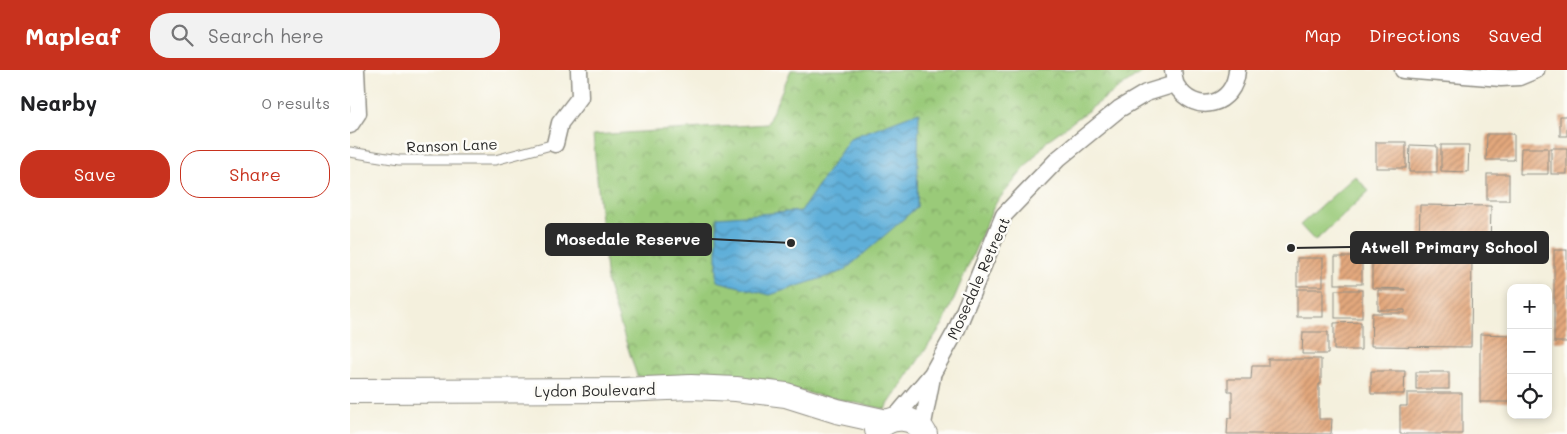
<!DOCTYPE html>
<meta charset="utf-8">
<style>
body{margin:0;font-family:Mali,sans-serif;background:#f2f2f2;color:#202124}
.controls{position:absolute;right:15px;bottom:15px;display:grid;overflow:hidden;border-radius:10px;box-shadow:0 2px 8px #0003}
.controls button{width:45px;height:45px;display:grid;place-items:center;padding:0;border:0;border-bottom:1px solid #e0e0e0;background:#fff;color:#202124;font:25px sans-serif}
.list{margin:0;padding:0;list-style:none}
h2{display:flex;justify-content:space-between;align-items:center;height:65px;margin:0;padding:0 20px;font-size:21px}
h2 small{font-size:16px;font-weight:400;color:#757577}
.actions{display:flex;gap:10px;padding:15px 20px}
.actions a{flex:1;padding:11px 0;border:1px solid #c8321e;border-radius:20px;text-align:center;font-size:18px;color:#c8321e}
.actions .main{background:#c8321e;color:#fff}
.icon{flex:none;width:28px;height:28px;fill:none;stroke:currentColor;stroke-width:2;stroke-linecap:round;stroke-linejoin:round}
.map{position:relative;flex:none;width:1217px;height:364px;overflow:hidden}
header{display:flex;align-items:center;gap:30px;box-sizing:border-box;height:70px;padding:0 25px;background:#c8321e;color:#fff}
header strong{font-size:24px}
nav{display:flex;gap:28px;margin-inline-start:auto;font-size:18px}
.search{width:350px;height:45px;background:#f2f2f2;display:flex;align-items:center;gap:12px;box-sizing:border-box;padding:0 18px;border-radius:20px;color:#757577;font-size:19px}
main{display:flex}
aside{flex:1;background:#fff}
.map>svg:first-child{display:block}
.green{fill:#9aca79;stroke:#627a52}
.park{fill:url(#park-crowns);stroke:#627a52}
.water{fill:url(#water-waves);stroke:#456d82}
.building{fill:url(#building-hatch)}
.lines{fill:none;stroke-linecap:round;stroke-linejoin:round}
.lane-casing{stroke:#908e84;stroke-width:11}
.street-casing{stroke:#908e84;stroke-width:19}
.secondary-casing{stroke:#908e84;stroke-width:26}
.lane{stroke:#fff;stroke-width:9}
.street{stroke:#fff;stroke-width:16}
.secondary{stroke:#fff;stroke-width:24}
.labels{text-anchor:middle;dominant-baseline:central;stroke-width:5;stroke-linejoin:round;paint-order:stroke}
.street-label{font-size:15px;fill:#2b2b2b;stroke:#fdfcf7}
.leader{fill:none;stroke:#2b2b2b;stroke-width:2}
.callout-dot{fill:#2b2b2b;stroke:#fdfcf7;stroke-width:2}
.callout{fill:#2b2b2b;stroke:#2b2b2b;stroke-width:2}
.callout-label{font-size:16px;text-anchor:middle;font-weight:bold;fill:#fff}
</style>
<header>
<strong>Mapleaf</strong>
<div class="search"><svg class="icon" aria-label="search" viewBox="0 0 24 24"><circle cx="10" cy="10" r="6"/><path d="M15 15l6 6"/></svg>Search here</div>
<nav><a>Map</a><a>Directions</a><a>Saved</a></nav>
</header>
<main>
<aside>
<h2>Nearby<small>0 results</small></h2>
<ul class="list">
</ul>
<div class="actions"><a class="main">Save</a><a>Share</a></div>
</aside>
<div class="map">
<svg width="1217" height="364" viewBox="0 0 1217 364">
<defs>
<pattern id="park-crowns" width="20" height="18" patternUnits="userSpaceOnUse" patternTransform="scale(1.25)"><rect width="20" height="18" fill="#9aca79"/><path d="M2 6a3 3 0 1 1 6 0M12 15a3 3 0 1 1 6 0" fill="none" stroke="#7ea463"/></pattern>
<pattern id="water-waves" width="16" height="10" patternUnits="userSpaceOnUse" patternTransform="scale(1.25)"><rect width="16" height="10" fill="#5fafd9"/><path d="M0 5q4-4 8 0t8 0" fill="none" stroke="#4f8fb0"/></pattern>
<pattern id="building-hatch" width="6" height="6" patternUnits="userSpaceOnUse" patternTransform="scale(1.25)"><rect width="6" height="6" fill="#e3a87d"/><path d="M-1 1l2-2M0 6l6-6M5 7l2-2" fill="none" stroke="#b88967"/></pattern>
</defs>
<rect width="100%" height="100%" fill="#fdfcf7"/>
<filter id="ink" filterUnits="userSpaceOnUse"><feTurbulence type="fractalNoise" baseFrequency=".02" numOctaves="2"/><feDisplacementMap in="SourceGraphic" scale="10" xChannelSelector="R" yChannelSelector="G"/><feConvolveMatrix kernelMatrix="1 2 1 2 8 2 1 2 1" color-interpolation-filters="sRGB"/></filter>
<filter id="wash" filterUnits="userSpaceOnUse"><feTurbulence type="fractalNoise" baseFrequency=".0096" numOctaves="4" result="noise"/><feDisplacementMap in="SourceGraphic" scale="20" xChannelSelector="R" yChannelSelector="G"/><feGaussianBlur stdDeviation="1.12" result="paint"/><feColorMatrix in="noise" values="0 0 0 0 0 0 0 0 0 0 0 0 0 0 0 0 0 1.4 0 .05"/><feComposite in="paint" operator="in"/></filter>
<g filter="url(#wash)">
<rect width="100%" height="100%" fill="#f4f0dd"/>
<polygon class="green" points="1005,106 1019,121 965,171 950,155"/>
<polygon class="park" points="441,0 796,0 766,20 698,70 645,134 593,254 535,339 419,315 287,306 257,213 243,65 417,54"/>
<polygon class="water" points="569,42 567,137 494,201 420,225 367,211 367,147 451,141 500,68"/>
<g id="blocks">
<g class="building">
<rect x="1210" y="46" width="7" height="20"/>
<polygon points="1137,64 1164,64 1164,90 1136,90"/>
<rect x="1026" y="72" width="30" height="26"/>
<polygon points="1060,75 1087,76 1087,102 1059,102"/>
<polygon points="1091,75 1119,75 1118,102 1091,101"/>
<polygon points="1171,78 1198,78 1198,104 1170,104"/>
<rect x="1201" y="78" width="16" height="26"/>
<rect x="1137" y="104" width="22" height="26"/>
<polygon points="1070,135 1141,136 1140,179 1069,178"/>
<rect x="1204" y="180" width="13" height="92"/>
<polygon points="1022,185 1122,186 1121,277 1021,276 1022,243 1055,243 1055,240 1028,240 1028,220 1055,220 1055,219 1022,218"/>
<rect x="985" y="187" width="27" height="27"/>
<rect x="947" y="188" width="26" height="28"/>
<rect x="947" y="219" width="26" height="28"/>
<rect x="985" y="220" width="27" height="28"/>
<polygon points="1011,252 1011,280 984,280 984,253"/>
<polygon points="953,262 978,262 978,284 952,284"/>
<polygon points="1130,264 1161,265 1161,332 1130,332"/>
<polygon points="918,289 971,289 971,314 969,314 969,349 982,349 981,364 877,364 878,348 882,348 882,321 878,321 878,309 901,309 902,296 918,296"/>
<polygon points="1021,301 1055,301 1054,324 1021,324"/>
<rect x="1066" y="302" width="33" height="17"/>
<polygon points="1057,323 1112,323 1112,364 1050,364 1050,336 1057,336"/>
</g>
</g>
</g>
<g filter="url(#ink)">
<use href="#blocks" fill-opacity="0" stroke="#908e84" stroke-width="1"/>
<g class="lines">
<defs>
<polyline id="lane" points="0,82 49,90 145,90 205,74"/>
<g id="street">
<path d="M823,0C824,5 824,11 826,15C845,47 885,35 887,0"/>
<polyline points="1053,0 1151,8 1169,7 1186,0"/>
<polyline points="0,55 8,43 6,0"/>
<polyline points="205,74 210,53 230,27 229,0"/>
<polyline points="544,349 582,304 606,261 654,145 709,88 769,39 796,23 825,14"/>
<polyline points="572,359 582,307"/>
</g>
<g id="secondary">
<polyline points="0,321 272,320 341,317 386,319 436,325 487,341 537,352"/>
<path d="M527,360C540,344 565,345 575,364"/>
</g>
</defs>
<use href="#lane" class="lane-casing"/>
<use href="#street" class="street-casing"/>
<use href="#secondary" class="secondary-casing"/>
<use href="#lane" class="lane"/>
<use href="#street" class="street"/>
<use href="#secondary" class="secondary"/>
</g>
</g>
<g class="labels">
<g class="street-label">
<text transform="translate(102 75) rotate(-2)">Ranson Lane</text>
<text transform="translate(628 208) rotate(-66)">Mosedale Retreat</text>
<text transform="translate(245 320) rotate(-1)">Lydon Boulevard</text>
</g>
</g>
<path class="leader" d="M441 173L361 169M941 178L1001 177"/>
<g class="callout-dot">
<circle cx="441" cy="173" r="5"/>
<circle cx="941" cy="178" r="5"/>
</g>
<g class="callout">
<rect x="196" y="154" width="165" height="31" rx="5"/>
<rect x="1001" y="162" width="197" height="31" rx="5"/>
</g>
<g class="callout-label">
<text x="278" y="175">Mosedale Reserve</text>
<text x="1099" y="183">Atwell Primary School</text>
</g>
</svg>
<div class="controls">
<button>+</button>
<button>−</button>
<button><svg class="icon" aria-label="locate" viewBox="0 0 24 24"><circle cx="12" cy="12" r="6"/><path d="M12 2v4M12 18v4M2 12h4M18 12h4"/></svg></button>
</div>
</div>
</main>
